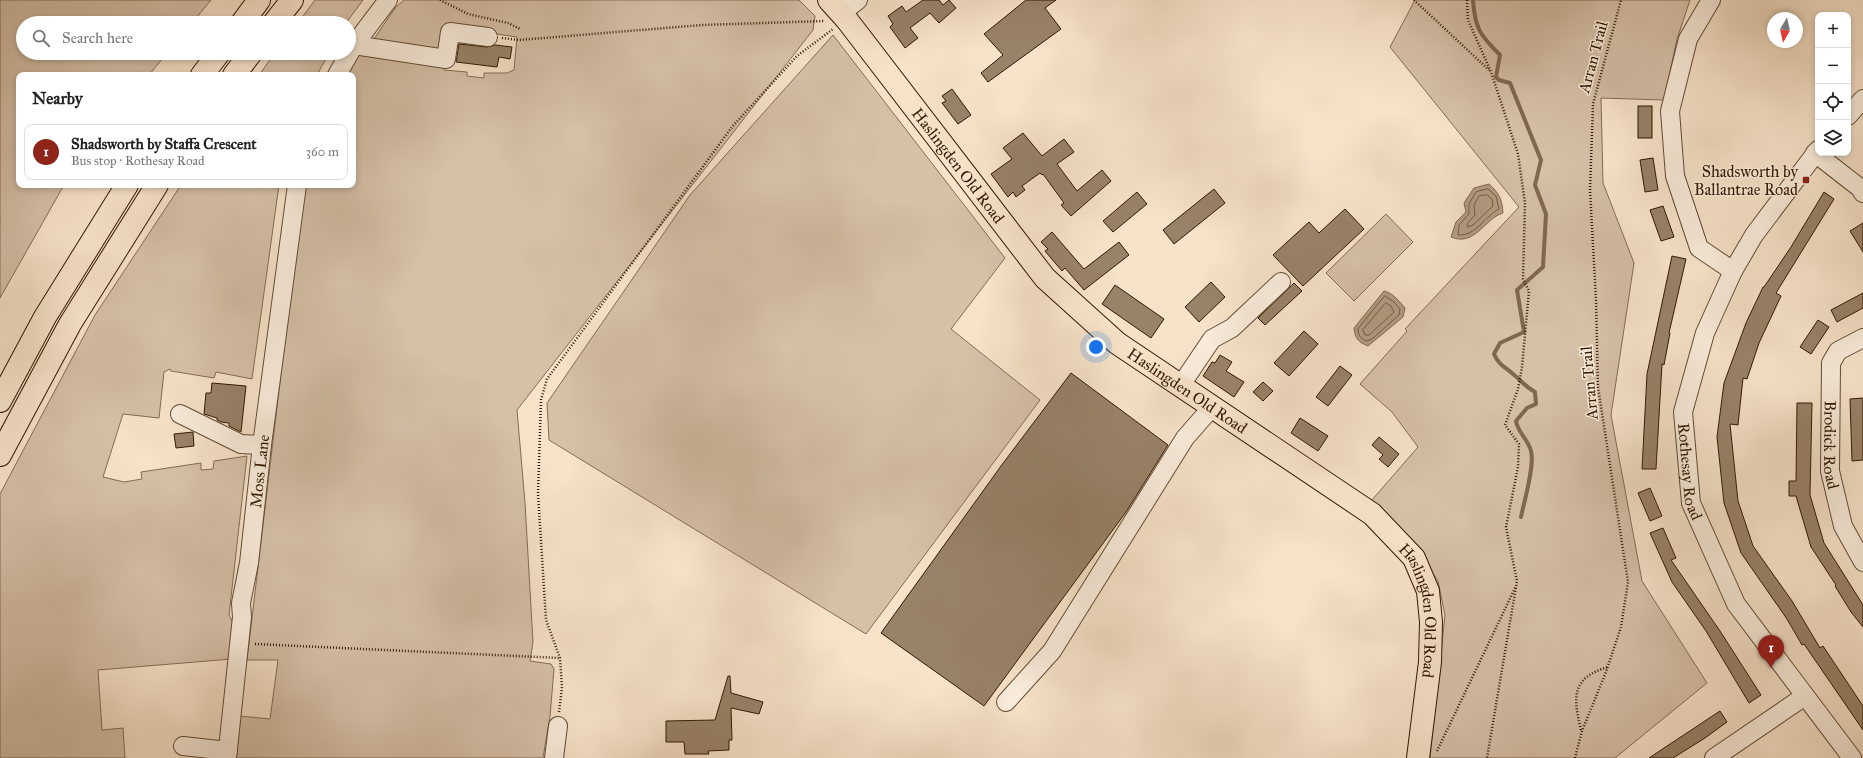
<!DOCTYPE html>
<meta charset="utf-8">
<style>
body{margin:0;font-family:"IM FELL Great Primer",serif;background:#f2f2f2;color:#222}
.controls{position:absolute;right:12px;top:12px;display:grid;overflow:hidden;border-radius:8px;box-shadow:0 2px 6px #0003}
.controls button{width:36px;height:36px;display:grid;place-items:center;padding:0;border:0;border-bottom:1px solid #e0e0e0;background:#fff;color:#222;font:20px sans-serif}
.compass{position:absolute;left:1767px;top:12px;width:36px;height:36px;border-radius:50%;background:#fff;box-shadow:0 2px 6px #0003;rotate:189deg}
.you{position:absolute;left:1096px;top:347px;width:14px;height:14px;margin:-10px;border:3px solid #fff;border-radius:50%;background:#1a73e8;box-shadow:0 0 0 6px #1a73e833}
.badge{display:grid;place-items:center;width:26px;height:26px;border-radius:50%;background:#8f2418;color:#fff;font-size:13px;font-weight:700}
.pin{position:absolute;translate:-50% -33px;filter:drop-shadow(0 1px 2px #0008)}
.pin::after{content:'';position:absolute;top:21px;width:14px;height:12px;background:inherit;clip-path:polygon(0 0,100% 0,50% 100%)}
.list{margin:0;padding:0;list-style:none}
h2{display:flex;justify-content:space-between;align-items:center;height:52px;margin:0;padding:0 16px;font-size:17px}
h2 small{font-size:13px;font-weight:400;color:#767676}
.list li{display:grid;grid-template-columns:26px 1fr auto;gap:12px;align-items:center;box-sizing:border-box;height:56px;margin:0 8px 8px;padding:0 8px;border:1px solid #e0e0e0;border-radius:8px}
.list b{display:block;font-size:15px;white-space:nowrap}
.list p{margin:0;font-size:13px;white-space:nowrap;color:#767676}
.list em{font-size:13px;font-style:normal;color:#767676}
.icon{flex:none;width:22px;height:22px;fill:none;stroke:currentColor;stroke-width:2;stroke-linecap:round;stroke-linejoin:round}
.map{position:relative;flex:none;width:1863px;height:758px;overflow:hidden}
.search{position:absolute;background:#fff;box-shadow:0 2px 6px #0003;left:16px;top:16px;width:340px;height:44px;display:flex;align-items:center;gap:10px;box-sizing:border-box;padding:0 14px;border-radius:22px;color:#767676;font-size:15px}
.panel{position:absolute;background:#fff;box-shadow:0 2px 6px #0003;left:16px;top:72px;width:340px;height:116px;border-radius:8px}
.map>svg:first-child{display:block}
.green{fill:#d5c0a8;stroke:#836c54}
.water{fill:#b49e85;stroke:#806850}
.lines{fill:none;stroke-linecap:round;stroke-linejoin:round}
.shore{stroke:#725b42;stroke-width:1}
.stream{stroke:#806850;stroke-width:4}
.building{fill:#988269;stroke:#311800}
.minor-casing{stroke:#624b32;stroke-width:20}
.major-casing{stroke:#311800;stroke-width:24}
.highway-casing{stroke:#311800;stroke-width:24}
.path{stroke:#311800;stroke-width:2.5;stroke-dasharray:1 2;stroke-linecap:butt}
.minor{stroke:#faeddd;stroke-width:18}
.major{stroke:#f7e3ca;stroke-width:22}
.highway{stroke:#f7e3ca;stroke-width:22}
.poi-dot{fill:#8f2418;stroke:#faeddd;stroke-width:1.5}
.labels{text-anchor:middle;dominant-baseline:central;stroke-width:3;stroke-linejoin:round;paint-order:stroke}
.street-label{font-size:16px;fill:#311800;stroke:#faeddd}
.poi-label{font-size:16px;fill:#311800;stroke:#faeddd;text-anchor:end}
</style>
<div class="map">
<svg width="1863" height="758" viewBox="0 0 1863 758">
<rect width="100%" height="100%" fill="#f7e3ca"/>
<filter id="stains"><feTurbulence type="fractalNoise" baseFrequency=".005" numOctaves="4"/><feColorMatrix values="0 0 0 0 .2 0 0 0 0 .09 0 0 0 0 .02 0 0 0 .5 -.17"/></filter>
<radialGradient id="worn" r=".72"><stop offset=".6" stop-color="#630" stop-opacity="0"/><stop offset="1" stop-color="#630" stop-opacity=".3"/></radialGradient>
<g class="green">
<polygon points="0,0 211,0 192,23 23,23 23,53 167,53 149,75 19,75 19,185 64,185 0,298"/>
<polygon points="315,0 363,0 346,23 298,23"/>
<polygon points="404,0 799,0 815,16 813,30 517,410 525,503 533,642 530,661 551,664 554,669 550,716 543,758 235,758 240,716 270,719 278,660 247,660 299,222 305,185 353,185 353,75 347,75 359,52 444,66 444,70 467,72 467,76 484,78 484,73 507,73 514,70 517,37 444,26 439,55 370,45 395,8"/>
<polygon points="1415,0 1690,0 1677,39 1664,100 1601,98 1603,183 1634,263 1611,415 1642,581 1707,683 1615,758 1430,758 1445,615 1438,581 1411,541 1371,501 1418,447 1392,412 1360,384 1407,331 1405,329 1519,207 1390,47"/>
<polygon points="833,35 1005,258 951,329 1040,400 866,634 549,440 547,403 690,195"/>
<polygon points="275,53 329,53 317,75 259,75"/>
<polygon points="181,185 279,185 252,379 216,372 214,378 171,371 170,369 164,372 159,418 123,414 103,477 124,482 142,479 141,472 201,463 201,470 213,469 214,461 247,456 229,615 234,625 232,659 98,670 102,730 123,728 125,758 0,758 0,494 95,315"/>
<polygon points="1386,214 1413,242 1354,301 1326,273"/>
</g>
<g class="water">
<path d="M1489,184C1499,193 1502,199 1503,213C1484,219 1475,247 1451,237L1456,222L1466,212L1464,203L1474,188Z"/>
<path d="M1384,291C1393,293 1399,301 1405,308L1403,317L1368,346C1358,342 1355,338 1354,328Z"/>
</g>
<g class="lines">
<g class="shore">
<path d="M1488,189L1496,196L1499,209C1484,217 1476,236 1458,235L1459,225L1469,214V204L1476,192Z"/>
<polygon points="1487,195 1492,199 1493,206 1473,225 1468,227 1467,224 1475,215 1474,205 1479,196"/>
<path d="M1385,296L1394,302L1400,309L1399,315L1372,339L1367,341C1361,339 1358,336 1358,329Z"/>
<polygon points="1386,303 1391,306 1394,312 1369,335 1365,335 1363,330"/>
</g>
<path class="stream" d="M1473,0C1475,29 1480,35 1500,55L1496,77L1499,80L1510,83L1541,160L1535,185L1546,214L1543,267L1517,290L1524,332L1500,343L1494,354C1498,364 1505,367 1513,374C1523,382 1523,385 1535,392L1536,404L1527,408L1516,421C1518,433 1528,439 1531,451C1535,465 1524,502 1521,517"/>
</g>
<g class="building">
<polygon points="923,0 939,0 943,5 949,0 956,8 939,23 930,13 910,28 918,38 905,48 890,27 893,24 888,16 902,6 906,12"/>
<polygon points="1026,0 1056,0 1045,8 1061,29 988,82 981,73 1003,55 984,34"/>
<polygon points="459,44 487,47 495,45 512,47 510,59 499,57 497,67 456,62"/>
<polygon points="952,89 971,115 958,124 942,103 946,101 942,96"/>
<rect x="1638" y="106" width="14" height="32"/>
<polygon points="1023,133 1042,156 1064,139 1074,152 1057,164 1077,191 1102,170 1111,181 1071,216 1061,205 1064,203 1043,174 1042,175 1040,173 1022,186 1025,190 1016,197 1013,192 1008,197 991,174 1012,159 1003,148"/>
<polygon points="1653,158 1658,190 1645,192 1640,160"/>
<polygon points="1214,189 1225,203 1174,244 1163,230"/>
<polygon points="1137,192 1147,204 1113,232 1103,221"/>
<polygon points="1824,192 1834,199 1776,293 1781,296 1759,343 1747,379 1743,378 1738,425 1730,424 1738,501 1753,546 1792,601 1820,648 1823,646 1863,706 1863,730 1804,644 1802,645 1787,619 1741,553 1724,503 1717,437 1724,383 1746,323 1763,287 1764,287 1791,247"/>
<polygon points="1663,206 1674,237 1661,241 1650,210"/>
<polygon points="1345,209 1364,229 1303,286 1273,255 1309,222 1319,233"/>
<polygon points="1863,223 1863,252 1850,231"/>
<polygon points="1052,232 1084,269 1119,242 1129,255 1084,290 1065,268 1062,271 1045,251 1048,249 1041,242"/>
<polygon points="1672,256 1686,259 1669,333 1670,333 1664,365 1662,364 1656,469 1642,469 1647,374"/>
<polygon points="1211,282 1225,297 1199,322 1185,307"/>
<polygon points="1294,283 1302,291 1265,325 1258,318"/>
<polygon points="1115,285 1164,319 1151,338 1102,304"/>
<polygon points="1863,293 1863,308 1837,322 1831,310"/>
<polygon points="1818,320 1829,327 1811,354 1800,347"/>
<polygon points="1304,331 1318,344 1289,376 1274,363"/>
<polygon points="1220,355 1232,362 1226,371 1244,382 1234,397 1203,376 1212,362 1215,363"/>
<polygon points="1340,366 1352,375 1328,406 1316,397"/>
<polygon points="1071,373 1168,445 1126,512 984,706 881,633 1001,466"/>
<polygon points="1263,382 1273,391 1263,401 1253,392"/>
<polygon points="212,383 246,386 241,432 229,426 229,423 221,422 217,420 217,418 204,414 206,393 211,393"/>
<polygon points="1863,398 1863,460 1852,461 1850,399"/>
<polygon points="1797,403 1812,403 1810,495 1824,543 1863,605 1863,627 1851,612 1835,586 1836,585 1811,547 1796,496 1789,496 1789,481 1796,481"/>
<polygon points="1300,418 1328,436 1318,451 1291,433"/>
<polygon points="193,432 194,446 176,448 174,434"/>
<polygon points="1379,437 1399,454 1388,467 1379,459 1383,455 1372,445"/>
<polygon points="1650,488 1662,516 1650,521 1638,493"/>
<polygon points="1663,528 1676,558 1671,560 1720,631 1761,695 1749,703 1706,631 1672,582 1650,533"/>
<polygon points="728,676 730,676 731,693 763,702 759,714 731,708 732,740 729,740 729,750 708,751 709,754 685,754 684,742 666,742 666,721 715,720"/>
<polygon points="1720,711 1727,722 1705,738 1673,758 1649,758"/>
</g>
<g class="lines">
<defs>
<g id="minor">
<polyline points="1711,0 1688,39 1670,111 1675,176 1699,248 1733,271"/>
<polyline points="841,13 858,0"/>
<polyline points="354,45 446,59 450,32 488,37"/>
<polyline points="337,75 354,45 388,0"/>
<polyline points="1848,116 1863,99"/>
<path id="s1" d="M1818,150L1754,235L1733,271L1705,333L1683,412L1691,503L1736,604L1852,758"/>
<polyline points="1815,153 1860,188 1863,193"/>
<path id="s2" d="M1863,338L1838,351L1831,363L1830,471L1843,526L1863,562"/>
<polyline points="1181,385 1212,339 1232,328 1281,282"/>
<polyline points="180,414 241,444 262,445"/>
<polyline points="1006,702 1052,651 1185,438 1213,406"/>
<polyline points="183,746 228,751"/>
<path id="s3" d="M227,758L242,617L241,603L249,563L262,445L297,185"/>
<polyline points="554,758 558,726"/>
<polyline points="1714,758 1805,696"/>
</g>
<g id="major">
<path id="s4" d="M829,0L847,20L1045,278L1117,343L1372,514L1414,558L1428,591L1431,622L1430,662L1418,758"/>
</g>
<g id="highway">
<polyline points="242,23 259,0"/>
<polyline points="274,23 292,0"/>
<polyline points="202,75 219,53"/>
<polyline points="234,75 251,53"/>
<polyline points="0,401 45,317 127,185"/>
<polyline points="0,455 70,324 157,185"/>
</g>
</defs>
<use href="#minor" class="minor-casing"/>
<use href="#major" class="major-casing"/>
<use href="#highway" class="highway-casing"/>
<g class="path">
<polyline points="440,0 468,14 508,23 520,29"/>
<polyline points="1414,0 1489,70"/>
<polyline points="1467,0 1468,20 1491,72 1518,154 1525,203 1523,279 1529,291 1522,367 1518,389 1505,425 1519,444 1518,467 1506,527 1517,581 1487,758"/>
<polyline points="502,38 519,40 702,25 824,21"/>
<polyline points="255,644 560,658"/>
<polyline points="559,712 562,687 560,658 546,620 538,494 541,400 547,379 732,127 797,56 833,29"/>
<path d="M1581,730C1573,697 1571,678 1608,667"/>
<polyline points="1437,751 1516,586"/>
<polyline points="1575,758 1582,731 1606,672 1621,627 1628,582 1598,387 1596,300 1590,190 1593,104 1621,0"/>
</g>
<use href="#minor" class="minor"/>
<use href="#major" class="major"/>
<use href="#highway" class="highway"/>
</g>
<rect class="poi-dot" x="1802" y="176" width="8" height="8" rx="2"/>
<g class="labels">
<g class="street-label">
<text transform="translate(1593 57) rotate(-75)">Arran Trail</text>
<text stroke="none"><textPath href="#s4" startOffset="210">Haslingden Old Road</textPath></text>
<text transform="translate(1589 383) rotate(-95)">Arran Trail</text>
<text stroke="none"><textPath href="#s4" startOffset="534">Haslingden Old Road</textPath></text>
<text stroke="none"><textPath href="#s2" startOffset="124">Brodick Road</textPath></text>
<text stroke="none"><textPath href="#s3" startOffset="289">Moss Lane</textPath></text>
<text stroke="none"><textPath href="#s1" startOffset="358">Rothesay Road</textPath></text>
<text stroke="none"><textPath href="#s4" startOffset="870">Haslingden Old Road</textPath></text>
</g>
<g class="poi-label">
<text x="1798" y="171">Shadsworth by<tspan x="1798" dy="18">Ballantrae Road</tspan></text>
</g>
</g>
<rect width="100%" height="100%" filter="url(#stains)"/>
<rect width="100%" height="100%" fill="url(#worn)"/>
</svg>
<div class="controls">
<button>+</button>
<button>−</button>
<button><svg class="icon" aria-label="locate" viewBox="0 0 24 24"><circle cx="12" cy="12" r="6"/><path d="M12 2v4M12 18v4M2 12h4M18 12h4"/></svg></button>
<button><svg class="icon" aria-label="layers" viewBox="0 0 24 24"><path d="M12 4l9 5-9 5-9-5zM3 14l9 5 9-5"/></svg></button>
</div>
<svg class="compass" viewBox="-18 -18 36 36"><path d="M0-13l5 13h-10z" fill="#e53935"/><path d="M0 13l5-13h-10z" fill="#767676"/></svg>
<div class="you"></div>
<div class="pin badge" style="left:1771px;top:668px">1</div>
<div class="search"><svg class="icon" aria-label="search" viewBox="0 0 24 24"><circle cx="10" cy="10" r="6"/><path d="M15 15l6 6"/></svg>Search here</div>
<section class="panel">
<h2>Nearby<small></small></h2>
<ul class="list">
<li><span class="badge">1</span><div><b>Shadsworth by Staffa Crescent</b><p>Bus stop · Rothesay Road</p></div><em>360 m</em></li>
</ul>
</section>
</div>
